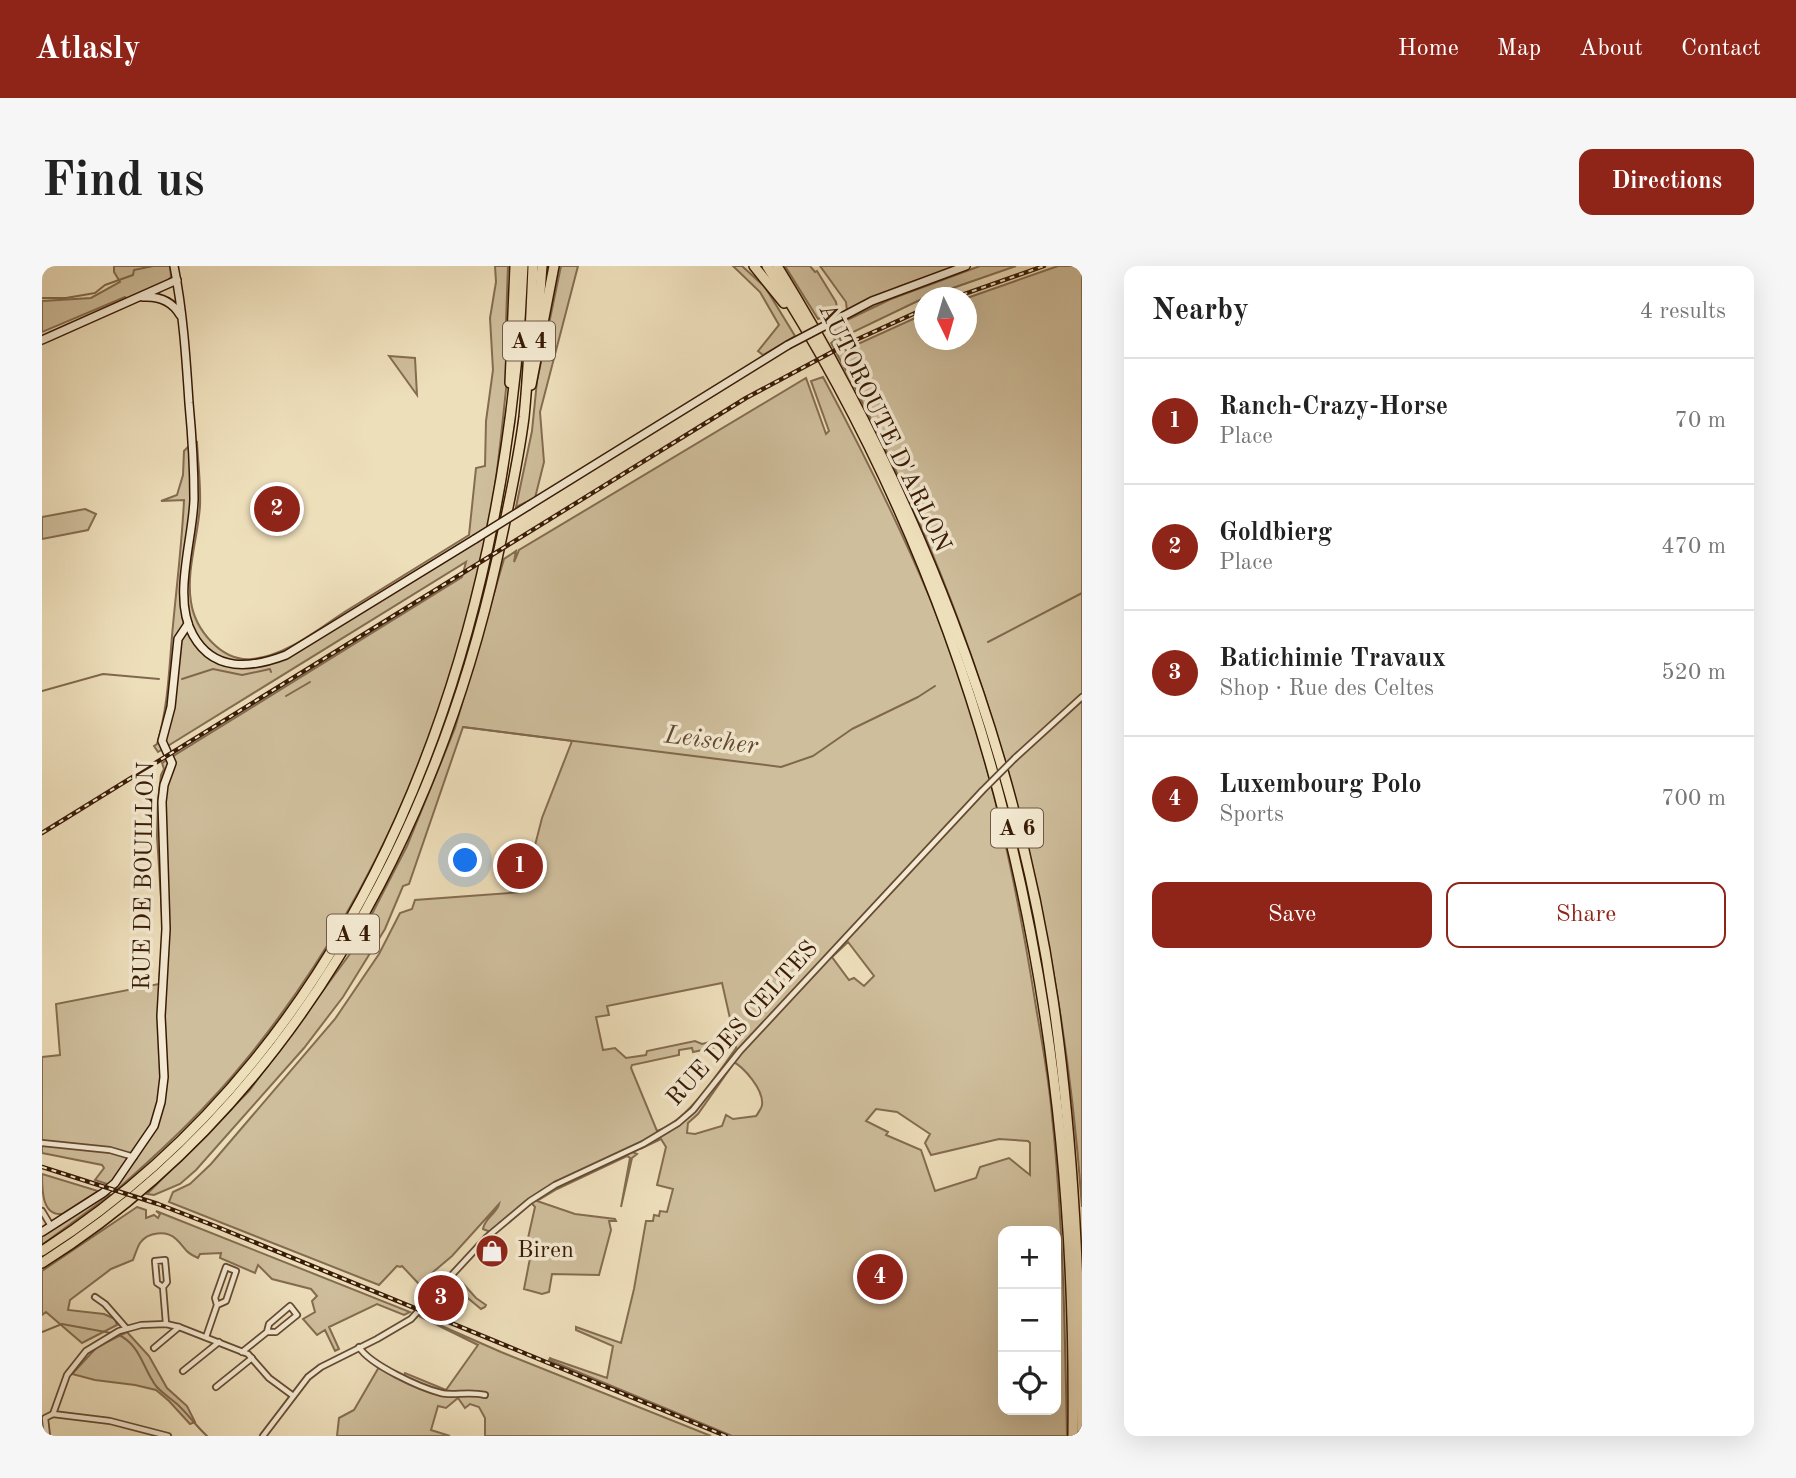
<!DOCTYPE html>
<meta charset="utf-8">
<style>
body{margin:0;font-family:"Old Standard TT",serif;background:#f6f6f6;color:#222}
.controls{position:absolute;right:21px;bottom:21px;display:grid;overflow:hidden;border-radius:14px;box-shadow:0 7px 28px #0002}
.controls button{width:63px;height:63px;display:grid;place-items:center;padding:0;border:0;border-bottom:2px solid #e0e0e0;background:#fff;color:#222;font:35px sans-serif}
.compass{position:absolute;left:872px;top:21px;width:63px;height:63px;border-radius:50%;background:#fff;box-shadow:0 7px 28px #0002;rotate:175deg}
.you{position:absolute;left:424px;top:595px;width:24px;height:24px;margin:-18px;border:5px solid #fff;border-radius:50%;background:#1a73e8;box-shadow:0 0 0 10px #1a73e833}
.badge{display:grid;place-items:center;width:46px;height:46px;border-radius:50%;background:#8f2418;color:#fff;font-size:23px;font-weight:700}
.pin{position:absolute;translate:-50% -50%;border:4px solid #fff;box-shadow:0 2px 7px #0006}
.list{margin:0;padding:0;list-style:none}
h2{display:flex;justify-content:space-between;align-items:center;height:91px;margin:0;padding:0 28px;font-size:30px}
h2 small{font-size:23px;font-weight:400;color:#767676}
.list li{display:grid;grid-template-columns:46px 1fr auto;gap:21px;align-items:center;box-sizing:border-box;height:126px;padding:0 28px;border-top:2px solid #e0e0e0}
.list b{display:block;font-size:26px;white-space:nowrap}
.list p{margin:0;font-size:23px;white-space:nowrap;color:#767676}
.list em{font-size:23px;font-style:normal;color:#767676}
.actions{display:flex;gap:14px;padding:21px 28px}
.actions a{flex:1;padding:16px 0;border:2px solid #8f2418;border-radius:14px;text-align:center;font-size:24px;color:#8f2418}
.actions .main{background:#8f2418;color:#fff}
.icon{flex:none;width:38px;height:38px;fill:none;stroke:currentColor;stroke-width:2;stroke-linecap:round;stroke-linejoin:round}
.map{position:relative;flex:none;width:1040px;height:1170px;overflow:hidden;border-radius:14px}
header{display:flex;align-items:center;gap:42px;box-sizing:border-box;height:98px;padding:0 35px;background:#8f2418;color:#fff}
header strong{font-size:33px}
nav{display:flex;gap:38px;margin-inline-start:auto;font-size:24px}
.intro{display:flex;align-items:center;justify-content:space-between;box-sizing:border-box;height:168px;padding:0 42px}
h1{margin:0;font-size:49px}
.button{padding:18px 32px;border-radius:14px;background:#8f2418;color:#fff;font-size:24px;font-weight:700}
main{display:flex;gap:42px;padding:0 42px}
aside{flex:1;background:#fff;border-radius:14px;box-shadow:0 7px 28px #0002}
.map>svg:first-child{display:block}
.green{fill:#cfbe9c;stroke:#846c50;stroke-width:2;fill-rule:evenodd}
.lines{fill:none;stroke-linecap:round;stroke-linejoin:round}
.stream{stroke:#80684d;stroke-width:2}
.street-casing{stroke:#664b32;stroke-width:8}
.secondary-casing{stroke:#381a04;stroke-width:10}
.highway-casing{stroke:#381a04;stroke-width:12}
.street{stroke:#f4ead3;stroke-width:4.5}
.secondary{stroke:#f4ead3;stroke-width:7}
.highway{stroke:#eedfbb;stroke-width:9}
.rail-casing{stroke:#381a04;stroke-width:4.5}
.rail{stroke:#f4ead3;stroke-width:2;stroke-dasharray:5;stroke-linecap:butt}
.street-bridge-casing{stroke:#664b32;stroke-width:8;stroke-linecap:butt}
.secondary-bridge-casing{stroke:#381a04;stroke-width:10;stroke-linecap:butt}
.street-bridge{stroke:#f4ead3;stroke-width:4.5}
.secondary-bridge{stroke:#f4ead3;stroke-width:7}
.labels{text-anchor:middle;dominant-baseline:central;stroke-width:7;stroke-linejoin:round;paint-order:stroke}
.shield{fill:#f4ead3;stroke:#705842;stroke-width:2}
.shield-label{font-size:23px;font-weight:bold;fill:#381a04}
.street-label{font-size:24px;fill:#381a04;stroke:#f4ead3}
.poi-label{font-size:24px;fill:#381a04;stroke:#f4ead3;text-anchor:start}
.water-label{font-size:26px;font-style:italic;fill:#62482e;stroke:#f4ead3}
</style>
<header>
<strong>Atlasly</strong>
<nav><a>Home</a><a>Map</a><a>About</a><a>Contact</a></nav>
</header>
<div class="intro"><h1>Find us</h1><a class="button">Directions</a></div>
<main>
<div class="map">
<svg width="1040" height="1170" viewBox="0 0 1040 1170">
<rect width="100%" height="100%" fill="#eedfbb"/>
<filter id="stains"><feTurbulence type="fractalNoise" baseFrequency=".00286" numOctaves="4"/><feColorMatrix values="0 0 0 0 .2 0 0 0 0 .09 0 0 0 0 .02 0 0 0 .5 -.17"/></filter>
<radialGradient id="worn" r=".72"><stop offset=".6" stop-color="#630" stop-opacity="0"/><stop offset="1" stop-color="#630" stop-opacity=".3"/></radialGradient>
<g class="green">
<polygon points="72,0 128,0 129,11 124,16 85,34 83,31 0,66 0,35 49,32 78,16 72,6"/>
<path d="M453,0H466L463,84L466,104C461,151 457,199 449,246C414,444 331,638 203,795C166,841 122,882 77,922L53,914L62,902L60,899L0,887V791L18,789L14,738L117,718L121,663L115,570L116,535L119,509L122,503L120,497L420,311L424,296L116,486L112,480L115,478C127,438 127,399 131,359C135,317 140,276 142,234L119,235L135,229L141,209L142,185L150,177L155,176C156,197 159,219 158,240C156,271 144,305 149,336C153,363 179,396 210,393C244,390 276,363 304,345C345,320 386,294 427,269L434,202L443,200L444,155L451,104L448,52L454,16Z"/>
<polygon points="519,0 536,0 498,146 502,196 493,232 474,241 490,165 495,115"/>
<polygon points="691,0 700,0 723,21 753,70 721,89 716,85 737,59 718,26"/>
<polygon points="743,0 768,0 773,6 775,5 794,36 796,48 781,55 778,52 776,53"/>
<polygon points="778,0 915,0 859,20 805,45 804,36"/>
<path d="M938,0H974L882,32L801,71L799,66L794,65L807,90L809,87L807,82L882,48V74H924L925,32L1016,0H1040V941C1018,630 940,351 789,77L793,74L786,63L849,33Z"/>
<polygon points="347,90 373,92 375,129"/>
<path d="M781,111C819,182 855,254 887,330C941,461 972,601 994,741C1000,777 1007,813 1010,850C1021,956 1023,1063 1025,1170H690L507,1094L508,1092L510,1093L565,1112L571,1080L534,1064V1061L579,1077L592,1023L604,955H611L612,949L617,950L618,945L625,946L631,923L615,919L624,881L619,873L600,882L601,879L588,885L595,888L590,892L579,941L588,892L585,890L515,923L495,935L533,948L573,953L574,955H567L569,964L557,1009L510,1008L507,1026L500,1028L482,1023L490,982L484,981L493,941L488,935L445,971L446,965L441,963C442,953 455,947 457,938L410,990L377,1018L360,1000L358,1001L355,1000L337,1019L127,936L131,926L148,918L169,898L293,753L337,688L358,647L370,643L373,634L481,626L500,552L530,475L421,461L367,618L361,620L343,663L301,731L262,782L154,904L138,918L112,929L105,928L207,825L313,681L365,580L413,462L462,293L474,285L472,296L477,284L764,112L784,168L787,165L769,115ZM806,676L832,710L822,720L812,712L807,714L790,691ZM680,717L692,770L660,778L653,775L605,785L604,789L584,792L573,782L561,784L554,751L567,749L565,740ZM693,777L694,782C676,807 645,856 615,865L589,802L590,799L637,789V784L650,782L651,786ZM690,795C702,801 722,824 720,839C720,841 715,849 714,850L691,853L684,849L680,860L653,868L645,867L646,857L656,848L689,801H686ZM834,843L855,846L888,868L883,877L889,889L957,873L986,875L988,877V909L967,892L938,901L934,912L893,925L879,884L844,869L846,866L824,855ZM961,965H1014V1144H961Z"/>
<polygon points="43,243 54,248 46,264 0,273 0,251"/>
<path d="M0,908L56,925L20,948C0,950 0,924 0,908Z"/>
<polygon points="65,928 68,929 0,979 0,970"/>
<path d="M95,941L104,944V952L112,949L116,952L118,948L114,945L368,1046L362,1049L335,1038L287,1061L297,1083L293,1085L283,1064L275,1069L261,1053L273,1046L270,1035L275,1030L269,1023L230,1013L216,999L213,1007L178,992L179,987L158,988L156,992C142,986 144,982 134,973C124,964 106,966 98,977C95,982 93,989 91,994L69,1003L28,1034L26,1044L62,1048L73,1053L75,1059L40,1077L4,1046L0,1049V1005Z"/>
<polygon points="411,1013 413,1015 418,1014 434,1032 444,1039 443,1041 439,1043 409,1018 395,1034 393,1032"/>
<polygon points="377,1050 459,1086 669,1170 443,1170 443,1152 437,1141 428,1138 423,1142 416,1132 404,1142 396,1140 389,1164 408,1170 295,1170 297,1152 312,1144 337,1101 362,1110 363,1107 404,1124 436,1079"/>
<polygon points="85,1066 107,1090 125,1122 145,1140 153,1156 148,1158 127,1135 114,1124 93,1119 53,1114 30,1108 55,1081"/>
</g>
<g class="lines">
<g class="stream">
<polyline points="0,32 24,32 53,27 63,19 91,9 92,4 111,0"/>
<polyline points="946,376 1040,327"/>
<polyline points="140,413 171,403 200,409 228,403 229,406"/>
<polyline points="0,425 61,408 117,413"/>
<polyline points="244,430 268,416"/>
<polyline points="421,461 739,501 771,490 810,463 876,431 893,420"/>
<polyline points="0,1066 20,1058 69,1067"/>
<path d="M75,1068C99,1079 100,1101 114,1120C120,1127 128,1132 135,1138C146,1148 154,1160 165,1170"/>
</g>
<defs>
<g id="street">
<polyline points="973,492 1040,431"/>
<polyline points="0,877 68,884 92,891"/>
<polyline points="0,945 9,960"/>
<polyline points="121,1021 115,1017 113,995 123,994 125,1016 121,1021 124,1058"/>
<polyline points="53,1031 63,1038 84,1062"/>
<polyline points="164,1071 175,1039 184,1035 194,1005 184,1001 173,1032 175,1039"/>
<path d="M317,1081C328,1099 379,1122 399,1127C411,1130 427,1125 443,1129"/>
<polyline points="112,1082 137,1061"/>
<polyline points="200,1086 225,1066 227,1058 248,1040 255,1049 234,1066 225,1066"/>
<polyline points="141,1105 177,1076"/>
<polyline points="174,1121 210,1092"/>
<polyline points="11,1148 68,1155 126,1170"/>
<polyline points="5,1170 3,1152 11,1148 25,1109 44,1085 77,1065 99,1059 124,1058 137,1061 206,1088 227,1112 250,1129"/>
<polyline points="221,1170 266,1111 279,1101 335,1073 369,1053 445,971 488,935 513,919 601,878 636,857 651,844 698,785 940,525"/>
</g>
<g id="secondary">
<path d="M132,0C141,45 144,91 147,137C150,169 152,201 152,233C151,274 130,332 151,369C172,407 210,402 244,389L433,273"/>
<path d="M101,31C117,30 130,35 138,49"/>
<polyline points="792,55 830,35 924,0"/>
<polyline points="0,74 135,14"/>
<polyline points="486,240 746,79"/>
<polyline points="0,966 61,927 73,917 112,860 119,836 122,811 119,750 124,663 120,536 122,519 130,497 120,475 129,441 136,373 146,358"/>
</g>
<g id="highway">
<polyline points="712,0 742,37"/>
<path d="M725,0C953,354 1036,753 1031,1170"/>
<path d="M735,0C872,222 973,475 1011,734C1032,878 1038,1024 1040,1170"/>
<polyline points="496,53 500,0"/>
<polyline points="468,117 473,0"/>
<polyline points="489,119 512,0"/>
<path d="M0,985C329,775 466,373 481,0"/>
<path d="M0,997C246,842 393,571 455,293C465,246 476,199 482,151C487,101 489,50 491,0"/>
</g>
</defs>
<use href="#street" class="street-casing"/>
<use href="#secondary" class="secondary-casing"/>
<use href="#highway" class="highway-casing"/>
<use href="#street" class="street"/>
<use href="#secondary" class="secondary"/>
<use href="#highway" class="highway"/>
<defs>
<g id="rail">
<polyline points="911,32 1002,0"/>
<polyline points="0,567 704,132 805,78 882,43"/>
<polyline points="0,901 116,938 173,960 684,1170"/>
</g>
</defs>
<use href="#rail" class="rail-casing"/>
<use href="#rail" class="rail"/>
<defs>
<polyline id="street-bridge" points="940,525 973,492"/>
<g id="secondary-bridge">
<polyline points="746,79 792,55"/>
<polyline points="433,273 486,240"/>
</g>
</defs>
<use href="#street-bridge" class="street-bridge-casing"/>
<use href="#secondary-bridge" class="secondary-bridge-casing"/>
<use href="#street-bridge" class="street-bridge"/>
<use href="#secondary-bridge" class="secondary-bridge"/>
</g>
<defs>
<symbol id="shop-disc" viewBox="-11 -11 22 22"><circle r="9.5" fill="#8f2418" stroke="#f4ead3"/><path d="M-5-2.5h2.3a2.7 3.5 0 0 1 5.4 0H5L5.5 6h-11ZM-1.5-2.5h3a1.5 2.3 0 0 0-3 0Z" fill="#fff"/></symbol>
</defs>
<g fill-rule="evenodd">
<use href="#shop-disc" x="431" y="966" width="38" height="38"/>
</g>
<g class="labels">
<g class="shield">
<rect x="461" y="55.5" width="52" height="39" rx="5"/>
<rect x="949" y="542.5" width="52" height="39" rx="5"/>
<rect x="285" y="648.5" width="52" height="39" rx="5"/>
</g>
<g class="shield-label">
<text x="487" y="75">A 4</text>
<text x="975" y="562">A 6</text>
<text x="311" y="668">A 4</text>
</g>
<g class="street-label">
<text transform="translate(842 162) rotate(64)">AUTOROUTE D'ARLON</text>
<text transform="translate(103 610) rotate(-89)">RUE DE BOUILLON</text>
<text transform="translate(701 758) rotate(-48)">RUE DES CELTES</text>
</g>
<g class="poi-label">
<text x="475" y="985">Biren</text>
</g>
<g class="water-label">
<text transform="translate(669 475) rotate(7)">Leischer</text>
</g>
</g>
<rect width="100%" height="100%" filter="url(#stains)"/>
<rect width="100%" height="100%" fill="url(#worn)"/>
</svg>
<div class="controls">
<button>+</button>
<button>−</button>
<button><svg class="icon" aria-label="locate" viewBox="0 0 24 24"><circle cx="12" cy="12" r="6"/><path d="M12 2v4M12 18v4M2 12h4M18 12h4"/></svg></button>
</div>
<svg class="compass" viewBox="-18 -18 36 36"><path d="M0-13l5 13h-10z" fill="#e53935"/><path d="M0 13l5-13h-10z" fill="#767676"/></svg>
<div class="you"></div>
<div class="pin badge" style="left:478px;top:600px">1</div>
<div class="pin badge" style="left:235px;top:243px">2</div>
<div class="pin badge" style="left:399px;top:1032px">3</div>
<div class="pin badge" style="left:838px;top:1011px">4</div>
</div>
<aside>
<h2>Nearby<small>4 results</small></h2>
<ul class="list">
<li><span class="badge">1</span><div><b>Ranch-Crazy-Horse</b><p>Place</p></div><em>70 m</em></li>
<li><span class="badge">2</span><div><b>Goldbierg</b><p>Place</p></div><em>470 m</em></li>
<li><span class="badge">3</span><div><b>Batichimie Travaux</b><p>Shop · Rue des Celtes</p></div><em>520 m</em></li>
<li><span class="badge">4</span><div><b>Luxembourg Polo</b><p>Sports</p></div><em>700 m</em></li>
</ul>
<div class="actions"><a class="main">Save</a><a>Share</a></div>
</aside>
</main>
